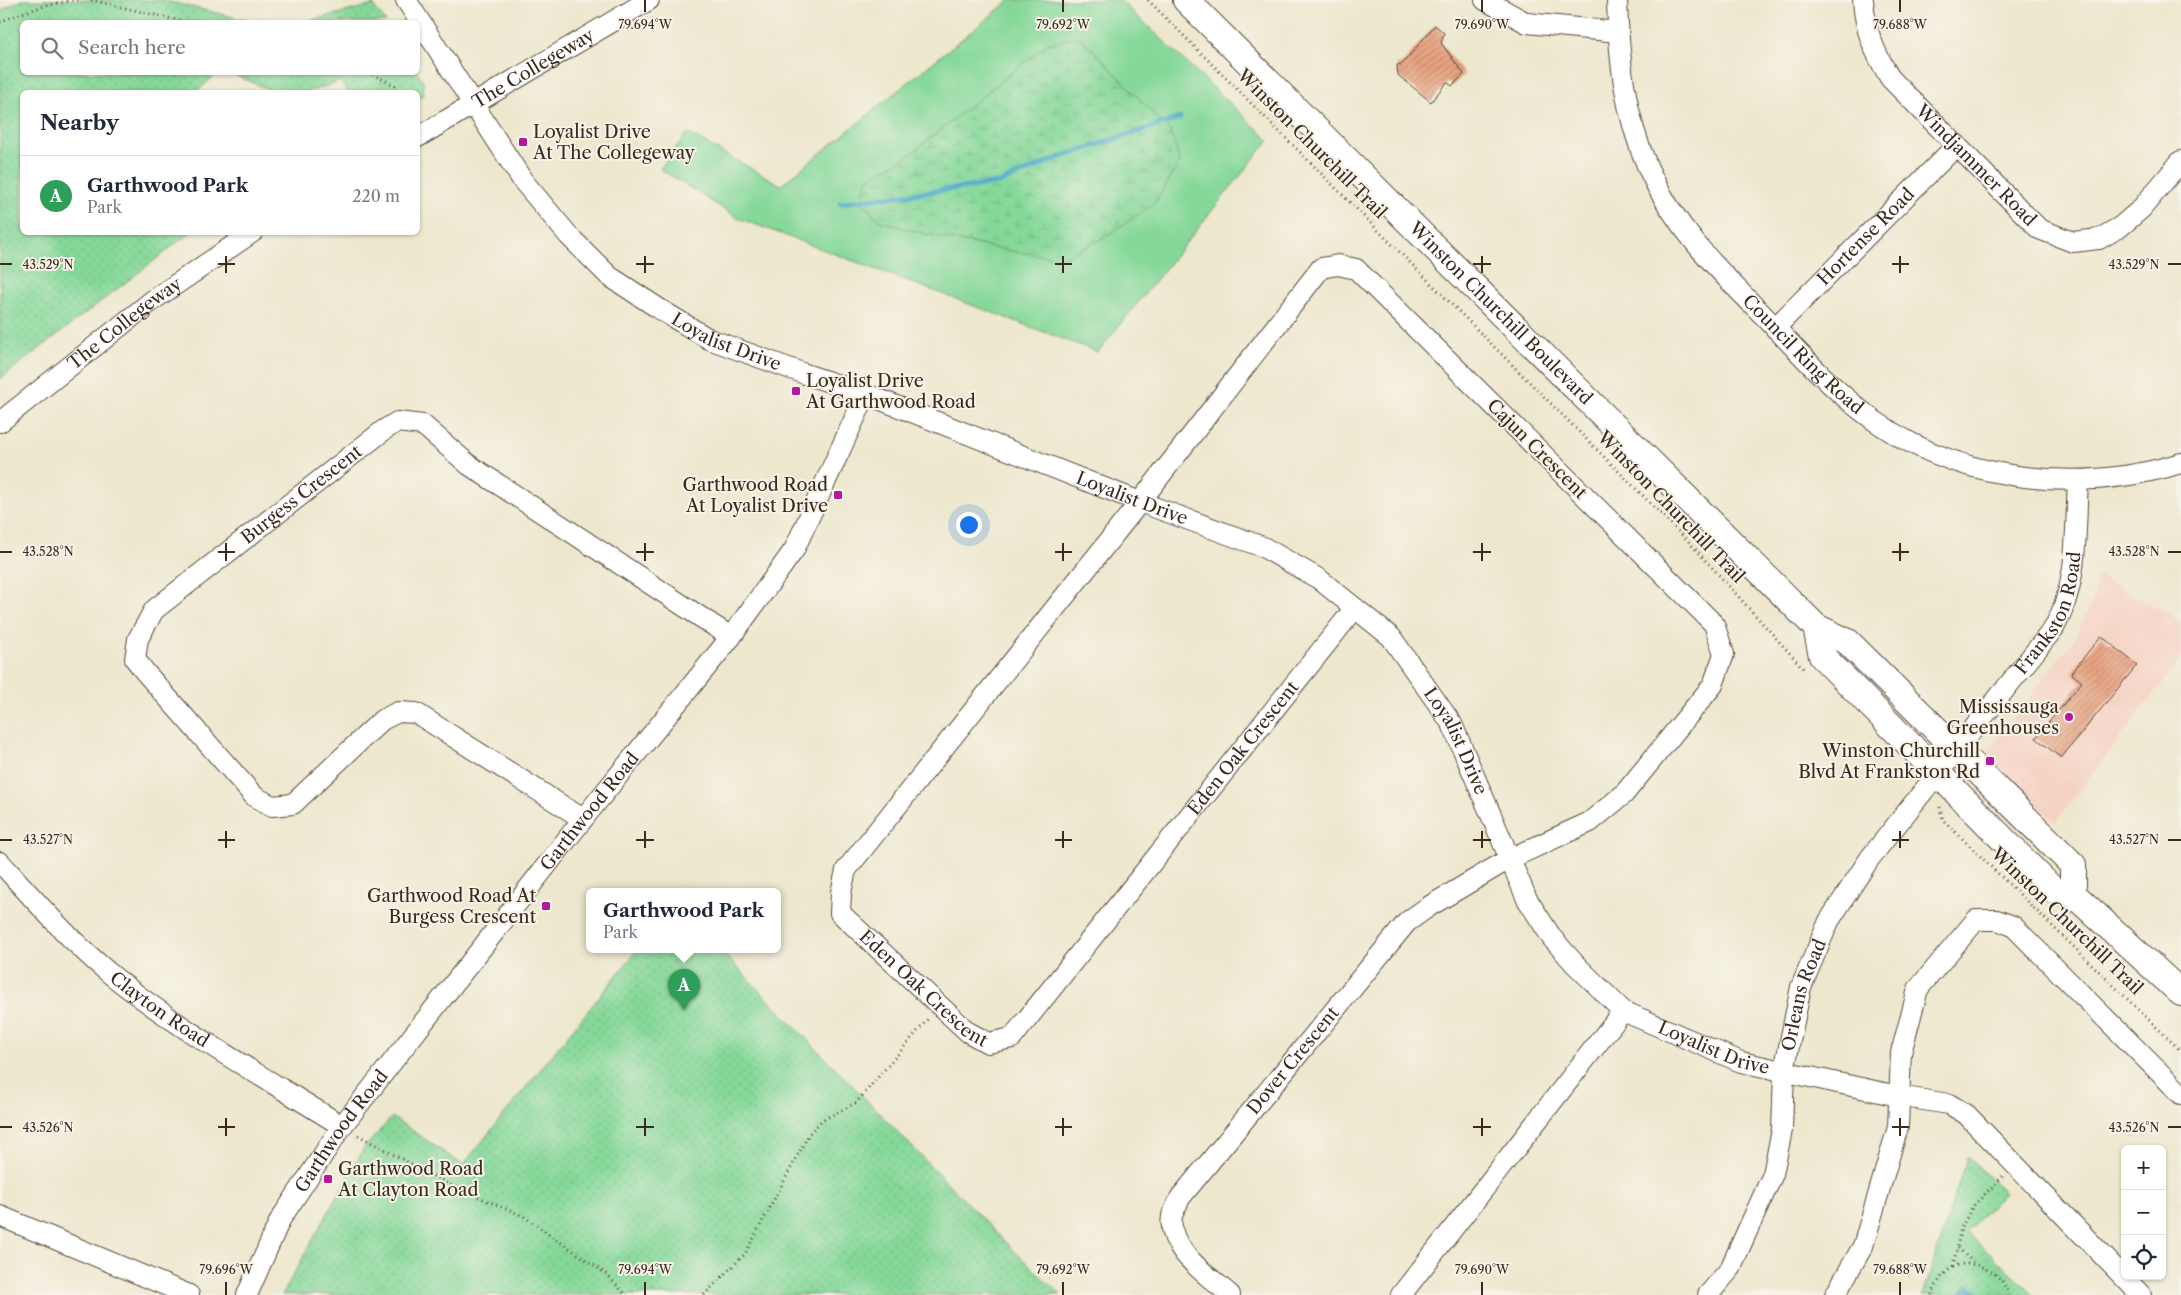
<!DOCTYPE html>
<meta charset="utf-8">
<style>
body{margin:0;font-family:"Libre Caslon Text",serif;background:#f6f6f7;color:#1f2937}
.controls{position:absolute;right:15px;bottom:15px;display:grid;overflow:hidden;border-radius:8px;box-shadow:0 1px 4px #0004}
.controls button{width:45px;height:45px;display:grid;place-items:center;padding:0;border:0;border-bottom:1px solid #e0e1e3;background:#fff;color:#1f2937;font:25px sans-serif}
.you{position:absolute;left:968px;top:524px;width:18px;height:18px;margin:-12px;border:4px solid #fff;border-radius:50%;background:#1a73e8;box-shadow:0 0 0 8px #1a73e833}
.badge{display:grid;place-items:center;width:32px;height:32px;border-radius:50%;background:#0f766e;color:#fff;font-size:16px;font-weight:700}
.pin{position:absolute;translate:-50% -41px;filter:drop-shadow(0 1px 2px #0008)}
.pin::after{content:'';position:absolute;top:26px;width:18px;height:15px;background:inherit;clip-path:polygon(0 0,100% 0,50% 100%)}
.popup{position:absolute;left:586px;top:888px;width:195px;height:65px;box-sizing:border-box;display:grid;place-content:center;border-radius:8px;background:#fff;filter:drop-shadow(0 1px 4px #0005);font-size:16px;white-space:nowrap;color:#747a83}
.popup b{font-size:19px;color:#1f2937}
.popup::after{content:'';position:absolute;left:50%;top:100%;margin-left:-10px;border:10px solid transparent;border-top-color:#fff}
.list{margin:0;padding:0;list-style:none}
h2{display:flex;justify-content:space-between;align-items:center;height:65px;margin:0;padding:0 20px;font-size:21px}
h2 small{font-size:16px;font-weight:400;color:#747a83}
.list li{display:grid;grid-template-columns:32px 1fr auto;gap:15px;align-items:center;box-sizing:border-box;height:80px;padding:0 20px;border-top:1px solid #e0e1e3}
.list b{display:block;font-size:19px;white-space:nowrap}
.list p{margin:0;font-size:16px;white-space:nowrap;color:#747a83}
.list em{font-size:16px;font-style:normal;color:#747a83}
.icon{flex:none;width:28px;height:28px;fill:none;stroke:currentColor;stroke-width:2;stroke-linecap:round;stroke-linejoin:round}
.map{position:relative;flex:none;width:2181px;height:1295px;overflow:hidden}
.search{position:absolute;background:#fff;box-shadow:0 1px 4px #0004;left:20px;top:20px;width:400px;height:55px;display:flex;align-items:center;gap:12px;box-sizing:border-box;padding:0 18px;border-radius:8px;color:#747a83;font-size:19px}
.panel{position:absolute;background:#fff;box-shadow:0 1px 4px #0004;left:20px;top:90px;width:400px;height:145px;border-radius:8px}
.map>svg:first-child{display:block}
.built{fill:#f5d2c2}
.grass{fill:#85d899;stroke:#60815c}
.wetland{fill:url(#wetland-marsh);stroke:#60815c}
.park{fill:url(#park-dots);stroke:#60815c}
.water{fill:url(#water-ripples);stroke:#426974}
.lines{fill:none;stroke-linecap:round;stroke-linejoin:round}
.stream{stroke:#4aa8c9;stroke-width:5}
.building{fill:url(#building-hatch)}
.minor-casing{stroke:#564638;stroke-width:22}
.major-casing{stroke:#564638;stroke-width:28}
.path{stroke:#564638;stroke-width:3;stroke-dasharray:1 4;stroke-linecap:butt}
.minor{stroke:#fff;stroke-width:20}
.major{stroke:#fff;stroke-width:26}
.ticks{fill:none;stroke:#3b2a1e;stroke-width:2}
.poi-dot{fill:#b5179e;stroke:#f7f3e8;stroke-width:2}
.labels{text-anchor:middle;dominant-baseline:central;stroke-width:4;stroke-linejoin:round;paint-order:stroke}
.street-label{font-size:18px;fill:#3b2a1e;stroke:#f7f3e8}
.poi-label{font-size:18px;fill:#3b2a1e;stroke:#f7f3e8;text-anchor:end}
.ticks-label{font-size:12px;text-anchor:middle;fill:#3b2a1e;stroke:#f7f3e8;stroke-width:4;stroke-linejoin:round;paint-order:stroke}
</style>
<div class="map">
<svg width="2181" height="1295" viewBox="0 0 2181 1295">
<defs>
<pattern id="wetland-marsh" width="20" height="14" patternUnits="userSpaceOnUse" patternTransform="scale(1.25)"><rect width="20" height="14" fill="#85d899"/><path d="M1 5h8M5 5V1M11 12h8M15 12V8" fill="none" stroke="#74ba83"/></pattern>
<pattern id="park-dots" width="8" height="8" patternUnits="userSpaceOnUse" patternTransform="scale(1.25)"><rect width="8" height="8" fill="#85d899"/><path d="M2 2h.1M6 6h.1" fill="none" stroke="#74ba83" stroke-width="1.8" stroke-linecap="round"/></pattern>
<pattern id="water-ripples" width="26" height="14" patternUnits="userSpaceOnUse" patternTransform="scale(1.25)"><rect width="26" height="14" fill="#4aa8c9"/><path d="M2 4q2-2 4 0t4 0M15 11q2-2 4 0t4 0" fill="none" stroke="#3f89a3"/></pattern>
<pattern id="building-hatch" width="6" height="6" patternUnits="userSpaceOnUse" patternTransform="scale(1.25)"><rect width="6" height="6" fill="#e8a381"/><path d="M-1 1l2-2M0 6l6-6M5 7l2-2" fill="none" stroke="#bd8569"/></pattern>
</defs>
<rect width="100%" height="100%" fill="#f7f3e8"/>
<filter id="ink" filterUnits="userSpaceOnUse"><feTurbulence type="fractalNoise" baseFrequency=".02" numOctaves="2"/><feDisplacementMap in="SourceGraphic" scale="10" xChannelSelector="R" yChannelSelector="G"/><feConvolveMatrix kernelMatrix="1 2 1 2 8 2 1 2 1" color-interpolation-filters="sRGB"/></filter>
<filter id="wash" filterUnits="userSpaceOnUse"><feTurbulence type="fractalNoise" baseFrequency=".0096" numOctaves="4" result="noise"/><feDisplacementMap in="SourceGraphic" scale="20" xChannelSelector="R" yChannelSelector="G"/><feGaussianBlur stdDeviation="1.12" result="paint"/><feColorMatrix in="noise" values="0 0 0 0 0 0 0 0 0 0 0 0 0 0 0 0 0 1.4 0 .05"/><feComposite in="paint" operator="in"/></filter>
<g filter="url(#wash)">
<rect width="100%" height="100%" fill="#ede7cd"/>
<polygon class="built" points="2097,575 2181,621 2181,659 2055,822 1989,758 1989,749 2071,644 2092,604"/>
<polygon class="grass" points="1010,0 1120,0 1269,140 1098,352 738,218 660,169 687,133 781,185"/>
<polygon class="wetland" points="1080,36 1170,131 1180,162 1155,203 1102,239 1061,258 1016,252 929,235 880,221 861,203 867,179 907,157 1047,44"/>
<g class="park">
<polygon points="21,0 162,0 254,22 22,22 22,72 217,73 197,92 22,92 22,232 190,233 0,379 0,11"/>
<polygon points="373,5 386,22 304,22"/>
<path d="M418,72L423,81L424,95L418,99V92H348L340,81C322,88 291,99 272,91C258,85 244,78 229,73Z"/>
<polygon points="638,949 719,949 1009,1246 1061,1295 282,1295 364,1148 392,1117 463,1165"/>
<polygon points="1967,1157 2005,1192 1966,1232 2035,1295 1923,1295"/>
</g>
<polygon class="water" points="1968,1283 1980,1293 1979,1295 1958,1295"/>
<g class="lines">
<polyline class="stream" points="840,203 999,183 1060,157 1180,118"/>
</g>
<g id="blocks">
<g class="building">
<polygon points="1435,25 1444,33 1441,43 1464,74 1452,86 1447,82 1431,102 1398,75 1397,65 1402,64"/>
<polygon points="2101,636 2137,665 2061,758 2036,738 2082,682 2071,673"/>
</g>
</g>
</g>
<g filter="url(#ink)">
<use href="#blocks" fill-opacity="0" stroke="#564638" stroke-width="1"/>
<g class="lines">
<defs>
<g id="minor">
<path id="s1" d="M406,0L523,181L569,236L609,276L661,310L709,339L805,374L866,394L1140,502L1263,547L1319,579L1391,637L1452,724L1527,899L1552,938L1575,964L1623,1011L1741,1062L1898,1096L1949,1104L1966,1114L2141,1295"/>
<polyline points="1485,0 1527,23 1618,32"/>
<path id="s2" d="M1617,0C1619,59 1624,113 1648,168C1674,227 1718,270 1763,315C1794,347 1824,381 1859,409C1948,481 2074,496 2181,463"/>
<path id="s3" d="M1863,0C1865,31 1874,51 1890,78L2039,229L2073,242L2099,239L2120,227L2141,209L2181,161"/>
<path id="s4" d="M418,137L649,0"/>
<path id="s5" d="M1775,328L1957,145"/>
<path id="s6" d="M0,422L153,300L253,232"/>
<path id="s7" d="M583,819L416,713L398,712L382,720L293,804L272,806L254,796L145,672L135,659L138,639L154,610L384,430L397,422L423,425L469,465L731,637"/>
<path id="s8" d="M0,862C36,902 72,943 114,977C185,1034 266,1078 342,1126"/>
<polyline points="0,1216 189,1295"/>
<path id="s9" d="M247,1295L280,1220L342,1126L583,819L731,637L794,550L866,394"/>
<path id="s10" d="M1230,1295C1209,1276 1166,1249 1172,1216C1173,1211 1178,1204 1180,1198L1407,922L1428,907L1509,859L1590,822L1624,794L1713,685L1724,654L1714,624L1356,269L1338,265L1321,268L1140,502L846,870L841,893L840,913L968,1032L988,1043L1012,1038L1355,608"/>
<polyline points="1401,1295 1623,1011"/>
<path id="s11" d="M1708,1295L1730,1269L1773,1174L1782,1130L1784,1071L1801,987L1829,921L1870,858L2054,628C2079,584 2075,530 2078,481"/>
<polyline points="1835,1295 1863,1246 1898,1127 1901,1053 1918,989 1976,920 1997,920 2013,926 2181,1094"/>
</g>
<g id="major">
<path id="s12" d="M1186,0L1816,627L1848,642L2073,865V894"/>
<polyline points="1816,627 1822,656 2053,890 2073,894 2181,993"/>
</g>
</defs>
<use href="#minor" class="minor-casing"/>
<use href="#major" class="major-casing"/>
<g class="path">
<polyline points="91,0 185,22"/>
<polyline points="1148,0 1688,541 1804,669"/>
<path d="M0,22C28,10 52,2 82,0"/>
<polyline points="368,72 398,87"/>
<polyline points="1940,807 1943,820 2181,1051"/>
<polyline points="358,1135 448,1184 523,1216 605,1273 626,1295"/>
<polyline points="1958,1248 1973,1262"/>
<polyline points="1953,1266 1961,1228 1973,1206 2003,1176"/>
<polyline points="704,1295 745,1254 809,1134 822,1120 856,1103 928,1019"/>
<path d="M1932,1295C1941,1269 1961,1256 1986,1269C1998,1275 2004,1281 2008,1295"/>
</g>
<use href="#minor" class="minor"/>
<use href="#major" class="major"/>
</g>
</g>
<path class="ticks" d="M645,0V12M1063,0V12M1482,0V12M1900,0V12M226,256V273M645,256V273M1063,256V273M1482,256V273M1900,256V273M0,264H12M218,264H235M636,264H654M1055,264H1072M1473,264H1491M1892,264H1909M2168,264H2181M226,543V561M645,543V561M1063,543V561M1482,543V561M1900,543V561M0,552H12M218,552H235M636,552H654M1055,552H1072M1473,552H1491M1892,552H1909M2168,552H2181M226,831V848M645,831V848M1063,831V848M1482,831V848M1900,831V848M0,840H12M218,840H235M636,840H654M1055,840H1072M1473,840H1491M1892,840H1909M2168,840H2181M226,1118V1136M645,1118V1136M1063,1118V1136M1482,1118V1136M1900,1118V1136M0,1127H12M218,1127H235M636,1127H654M1055,1127H1072M1473,1127H1491M1892,1127H1909M2168,1127H2181M226,1282V1295M645,1282V1295M1063,1282V1295M1482,1282V1295M1900,1282V1295"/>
<g class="poi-dot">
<rect x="518" y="137" width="10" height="10" rx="2.5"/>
<rect x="791" y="386" width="10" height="10" rx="2.5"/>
<rect x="833" y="490" width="10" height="10" rx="2.5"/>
<circle cx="2069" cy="717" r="5"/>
<rect x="1985" y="756" width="10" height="10" rx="2.5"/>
<rect x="541" y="901" width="10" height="10" rx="2.5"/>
<rect x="323" y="1174" width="10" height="10" rx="2.5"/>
</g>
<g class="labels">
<g class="street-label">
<text stroke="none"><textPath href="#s4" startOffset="134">The Collegeway</textPath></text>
<text transform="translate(1312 144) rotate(45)">Winston Churchill Trail</text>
<text stroke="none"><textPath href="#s3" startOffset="206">Windjammer Road</textPath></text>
<text stroke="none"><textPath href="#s5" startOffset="129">Hortense Road</textPath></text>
<text stroke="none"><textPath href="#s12" startOffset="444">Winston Churchill Boulevard</textPath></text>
<text stroke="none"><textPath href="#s6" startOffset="159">The Collegeway</textPath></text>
<text stroke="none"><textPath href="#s1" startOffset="479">Loyalist Drive</textPath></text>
<text stroke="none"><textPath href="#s2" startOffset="416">Council Ring Road</textPath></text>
<text transform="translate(1537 449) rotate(45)">Cajun Crescent</text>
<text stroke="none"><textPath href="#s7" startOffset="820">Burgess Crescent</textPath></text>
<text stroke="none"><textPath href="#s1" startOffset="914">Loyalist Drive</textPath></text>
<text transform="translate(1671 507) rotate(46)">Winston Churchill Trail</text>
<text stroke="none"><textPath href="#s11" startOffset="781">Frankston Road</textPath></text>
<text stroke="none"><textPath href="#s1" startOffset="1334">Loyalist Drive</textPath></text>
<text stroke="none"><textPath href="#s10" startOffset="2881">Eden Oak Crescent</textPath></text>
<text stroke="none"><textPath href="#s9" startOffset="595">Garthwood Road</textPath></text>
<text transform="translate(2067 921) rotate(44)">Winston Churchill Trail</text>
<text stroke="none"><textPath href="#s10" startOffset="2401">Eden Oak Crescent</textPath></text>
<text stroke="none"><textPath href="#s11" startOffset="321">Orleans Road</textPath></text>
<text stroke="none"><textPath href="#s8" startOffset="218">Clayton Road</textPath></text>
<text stroke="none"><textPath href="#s1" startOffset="1754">Loyalist Drive</textPath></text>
<text stroke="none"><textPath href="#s10" startOffset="300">Dover Crescent</textPath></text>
<text stroke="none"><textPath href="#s9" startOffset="190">Garthwood Road</textPath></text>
</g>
<g class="poi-label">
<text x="533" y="132" text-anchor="start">Loyalist Drive<tspan x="533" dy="21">At The Collegeway</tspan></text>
<text x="806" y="381" text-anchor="start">Loyalist Drive<tspan x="806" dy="21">At Garthwood Road</tspan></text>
<text x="828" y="485">Garthwood Road<tspan x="828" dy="21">At Loyalist Drive</tspan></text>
<text x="2059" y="707">Mississauga<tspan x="2059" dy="21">Greenhouses</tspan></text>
<text x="1980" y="751">Winston Churchill<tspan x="1980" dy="21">Blvd At Frankston Rd</tspan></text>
<text x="536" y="896">Garthwood Road At<tspan x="536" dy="21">Burgess Crescent</tspan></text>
<text x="338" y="1169" text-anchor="start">Garthwood Road<tspan x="338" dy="21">At Clayton Road</tspan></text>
</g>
</g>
<g class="ticks-label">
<text x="645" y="29">79.694°W</text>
<text x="1063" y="29">79.692°W</text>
<text x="1482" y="29">79.690°W</text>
<text x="1900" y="29">79.688°W</text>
<text x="48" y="269">43.529°N</text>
<text x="2134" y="269">43.529°N</text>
<text x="48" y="556">43.528°N</text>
<text x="2134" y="556">43.528°N</text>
<text x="48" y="844">43.527°N</text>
<text x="2134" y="844">43.527°N</text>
<text x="48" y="1132">43.526°N</text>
<text x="2134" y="1132">43.526°N</text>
<text x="226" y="1274">79.696°W</text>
<text x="645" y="1274">79.694°W</text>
<text x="1063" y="1274">79.692°W</text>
<text x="1482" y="1274">79.690°W</text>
<text x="1900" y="1274">79.688°W</text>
</g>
</svg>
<div class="controls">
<button>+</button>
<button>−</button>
<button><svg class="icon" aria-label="locate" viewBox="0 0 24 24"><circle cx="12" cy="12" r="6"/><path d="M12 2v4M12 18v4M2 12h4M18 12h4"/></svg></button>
</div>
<div class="you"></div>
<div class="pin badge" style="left:684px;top:1010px;background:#2e9e5b">A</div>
<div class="popup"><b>Garthwood Park</b>Park</div>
<div class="search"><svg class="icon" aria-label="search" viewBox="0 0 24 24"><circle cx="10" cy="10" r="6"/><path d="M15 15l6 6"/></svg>Search here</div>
<section class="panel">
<h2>Nearby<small></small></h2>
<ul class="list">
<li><span class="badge" style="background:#2e9e5b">A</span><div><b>Garthwood Park</b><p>Park</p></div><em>220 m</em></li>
</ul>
</section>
</div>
